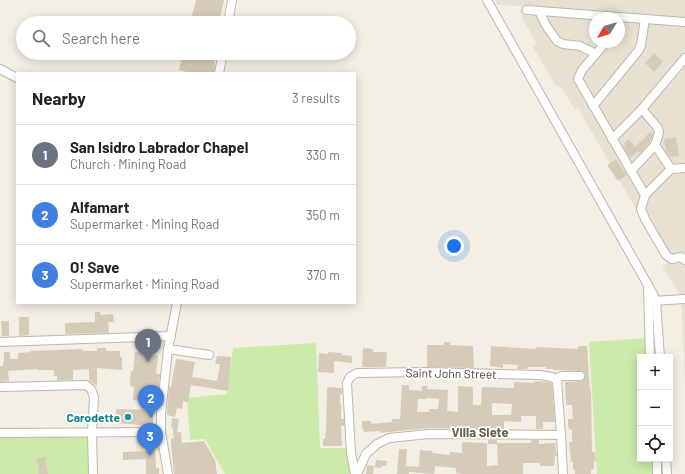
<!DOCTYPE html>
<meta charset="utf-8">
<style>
body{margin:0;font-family:Barlow,sans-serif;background:#f6f6f6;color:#222}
.controls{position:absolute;right:12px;bottom:12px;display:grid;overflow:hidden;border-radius:0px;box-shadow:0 2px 10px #0003}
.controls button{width:36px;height:36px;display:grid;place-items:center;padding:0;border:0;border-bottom:1px solid #e0e0e0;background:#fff;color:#222;font:20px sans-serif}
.compass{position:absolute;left:589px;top:12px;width:36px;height:36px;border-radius:50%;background:#fff;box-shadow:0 2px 10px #0003;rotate:232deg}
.you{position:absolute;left:454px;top:246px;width:14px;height:14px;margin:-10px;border:3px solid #fff;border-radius:50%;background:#1a73e8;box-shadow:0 0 0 6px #1a73e833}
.badge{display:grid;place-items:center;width:26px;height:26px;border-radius:50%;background:#0b8043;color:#fff;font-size:13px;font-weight:700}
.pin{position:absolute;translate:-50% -33px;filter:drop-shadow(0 1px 2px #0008)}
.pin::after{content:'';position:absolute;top:21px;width:14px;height:12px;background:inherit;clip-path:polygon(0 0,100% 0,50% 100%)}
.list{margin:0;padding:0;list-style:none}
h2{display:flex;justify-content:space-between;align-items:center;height:52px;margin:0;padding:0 16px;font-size:17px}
h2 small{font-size:13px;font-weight:400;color:#767676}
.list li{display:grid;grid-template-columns:26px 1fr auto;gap:12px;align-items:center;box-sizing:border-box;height:60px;padding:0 16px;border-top:1px solid #e0e0e0}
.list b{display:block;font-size:15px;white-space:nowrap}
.list p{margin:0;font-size:13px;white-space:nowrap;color:#767676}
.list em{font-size:13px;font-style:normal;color:#767676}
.icon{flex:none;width:22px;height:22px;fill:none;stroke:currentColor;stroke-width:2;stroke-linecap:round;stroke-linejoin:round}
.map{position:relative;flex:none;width:685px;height:474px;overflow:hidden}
.search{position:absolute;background:#fff;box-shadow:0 2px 10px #0003;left:16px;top:16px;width:340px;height:44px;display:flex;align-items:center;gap:10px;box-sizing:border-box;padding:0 14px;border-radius:22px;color:#767676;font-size:15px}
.panel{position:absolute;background:#fff;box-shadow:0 2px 10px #0003;left:16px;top:72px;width:340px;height:232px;border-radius:0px}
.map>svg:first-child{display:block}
.residential{fill:#e8e1d2;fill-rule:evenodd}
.commercial{fill:#f7e7ce}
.green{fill:#cceaaa}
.building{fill:#d6cbb9;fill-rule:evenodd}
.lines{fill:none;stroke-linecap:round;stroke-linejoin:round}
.minor-casing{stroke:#bfb7a7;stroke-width:10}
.minor{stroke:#fff;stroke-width:8}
.culture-dot{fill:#0f9aa8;stroke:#fff;stroke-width:1.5}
.labels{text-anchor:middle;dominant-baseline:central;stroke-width:3.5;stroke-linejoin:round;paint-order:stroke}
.street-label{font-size:12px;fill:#463f34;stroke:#fff}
.culture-label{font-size:12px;font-weight:bold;fill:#0d838f;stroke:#fff;text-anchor:end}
.neighbourhood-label{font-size:13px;font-weight:bold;fill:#695e4a;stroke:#fff}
</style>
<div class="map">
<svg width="685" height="474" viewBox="0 0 685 474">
<rect width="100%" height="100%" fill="#f3efe4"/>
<path class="residential" d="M495,0H685V380L681,300L680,294L662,266L667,263L578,108L575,110L562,88L556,86L533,47L536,43L519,12L522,6L497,5ZM595,18H619V42H595Z"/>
<polygon class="commercial" points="136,435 159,436 160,451 136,451"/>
<g class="green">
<polygon points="646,338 648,357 640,357 640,459 653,459 654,474 597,474 589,342"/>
<polygon points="316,343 320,448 349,448 353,474 225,474 205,439 190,440 187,398 227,394 233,348"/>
<polygon points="88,436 89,474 0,474 0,437"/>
</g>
<g class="building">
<polygon points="196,0 224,0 219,23 190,23"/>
<polygon points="183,53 216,54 214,62 215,63 214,73 191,73 179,70"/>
<polygon points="654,53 663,62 654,72 645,63"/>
<polygon points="650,132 653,135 650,142 640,153 638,151 630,158 623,146 626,145 624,143 629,139 635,147"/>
<polygon points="676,137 679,156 670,157 666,152 664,139"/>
<polygon points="616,159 627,175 618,181 607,165"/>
<polygon points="95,312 100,312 101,315 113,314 114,322 108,322 109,333 65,334 65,323 95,322"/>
<polygon points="19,317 29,317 29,335 19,336"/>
<polygon points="1,321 9,321 9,336 2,336"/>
<polygon points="444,342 450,342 450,345 473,346 474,368 427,367 427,345 444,345"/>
<polygon points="491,346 536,349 536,347 578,349 578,346 587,346 590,391 591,391 592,452 595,452 596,461 594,461 594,469 591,469 591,474 575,474 575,470 573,470 573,462 571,462 569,442 572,442 572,429 569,430 568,424 568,419 573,419 572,405 566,405 565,382 582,381 585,376 585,373 580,371 553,370 553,369 546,369 546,367 528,367 527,369 517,369 518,365 503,364 503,368 490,366"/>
<polygon points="97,348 106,348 106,351 120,351 120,357 122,357 122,370 97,368 97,386 89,380 89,369 73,370 73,380 57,380 57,376 54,376 54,370 38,370 38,369 8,371 9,381 0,382 0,366 3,366 3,362 4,362 4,352 10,352 10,359 18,359 18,353 31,352 30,351 82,349 83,351 97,351"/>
<polygon points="363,348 373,349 373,352 387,352 386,367 362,367"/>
<polygon points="135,352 158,355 156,374 160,374 157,400 155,400 154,402 133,400 134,387 130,386 130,382 131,371 133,371"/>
<polygon points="328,352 342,353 342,355 352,356 352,363 334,361 334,373 318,372 319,353 328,354"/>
<polygon points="217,356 231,357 228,391 191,385 188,402 183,401 182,409 177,408 175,417 167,415 169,387 171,387 176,359 195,362 192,377 217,381 220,364 215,364"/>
<path d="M534,381L549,382L552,384L555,422H543V429H536V416H521V422L504,421V429L429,428L380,433V431L364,432L363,428H362V421H371V424L392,422V419H400L402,385H409V390L422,391V386H428L427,389L448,390L447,411L458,412V386L473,387V405H481L482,387L514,388V382L534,383ZM427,398L439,399L438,409H429V412H417L418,399H427ZM492,403L512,404L511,415H492Z"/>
<polygon points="327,387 342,388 342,394 340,394 340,404 341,404 341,419 344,419 344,426 341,426 342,446 323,446 323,439 325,439 326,430"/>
<polygon points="116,409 153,410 153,426 116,423"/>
<polygon points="172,418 179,419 177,432 181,432 182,443 204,441 215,460 217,474 174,474 171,445 171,439 174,438 172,426 171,426"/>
<polygon points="156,439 157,448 155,448 156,468 159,468 159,474 146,474 146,459 123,460 123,452 150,451 149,440"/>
<rect x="488" y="440" width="9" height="4"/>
<polygon points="531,440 539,440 539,444 555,443 557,456 555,456 554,466 540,466 540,463 523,463 523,474 463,474 456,473 456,468 435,466 434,474 409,472 409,474 397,474 399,449 407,449 406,466 419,467 420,450 433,451 432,453 449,455 450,452 462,453 462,442 487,443 487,466 498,465 497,443 531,443"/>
<polygon points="45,457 48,474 39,474 37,458"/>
<polygon points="376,460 387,461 386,466 381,466 381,468 375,467"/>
<polygon points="367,465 374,466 373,474 366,474"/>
</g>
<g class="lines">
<defs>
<g id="minor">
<polyline points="487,0 653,294 656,301 660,357"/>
<polyline points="527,10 685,22"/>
<polyline points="539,11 547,27 557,41 563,44 580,46 596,54"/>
<polyline points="228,23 232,0"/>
<polyline points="606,42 582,70 578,79 645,195"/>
<polyline points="0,69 17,78"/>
<polyline points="219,73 223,53"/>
<polyline points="593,106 639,50 641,45 645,19"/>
<polyline points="642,109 658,128 659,133 655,145 671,169"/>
<polyline points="612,139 642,109 685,58"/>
<polyline points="685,168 671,169 645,195 641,209 645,219 666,255 672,259 681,257 685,260"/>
<polyline points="631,171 655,145"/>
<polyline points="648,287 650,357"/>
<polyline points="652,301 685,299"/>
<polyline points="0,342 171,336"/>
<polyline points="168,349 209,355"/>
<polyline points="557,381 561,435 563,474"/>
<polyline points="557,381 559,377 562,376 580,376"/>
<polyline points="0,387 86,385 91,389 94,397 92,432 93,474"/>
<polyline points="0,433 161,432"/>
<polyline points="657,459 657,474"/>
<polyline points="666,459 667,474"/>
<polyline points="168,474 161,432 161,414 168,349 177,303"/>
<polyline points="355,474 351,453 347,383 350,377 357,373 425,372 540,375 552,377 557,381"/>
<polyline points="357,474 366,454 377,444 389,438 429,434 561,435"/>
</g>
</defs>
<use href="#minor" class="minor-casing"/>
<use href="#minor" class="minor"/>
</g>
<circle class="culture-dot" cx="128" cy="417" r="4"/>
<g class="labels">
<g class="street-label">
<text transform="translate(451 373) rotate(1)">Saint John Street</text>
</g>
<g class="culture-label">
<text x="120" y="417">Carodette</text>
</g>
<g class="neighbourhood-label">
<text x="480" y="432">Villa Siete</text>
</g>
</g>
</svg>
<div class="controls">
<button>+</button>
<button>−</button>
<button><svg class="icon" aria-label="locate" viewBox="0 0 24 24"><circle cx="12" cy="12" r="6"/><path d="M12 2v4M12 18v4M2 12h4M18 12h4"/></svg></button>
</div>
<svg class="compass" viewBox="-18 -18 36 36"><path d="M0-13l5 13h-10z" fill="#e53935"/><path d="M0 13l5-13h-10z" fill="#767676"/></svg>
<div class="you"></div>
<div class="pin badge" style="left:148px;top:362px;background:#6b7280">1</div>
<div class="pin badge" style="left:151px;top:418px;background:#3f7fe0">2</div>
<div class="pin badge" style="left:150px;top:456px;background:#3f7fe0">3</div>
<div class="search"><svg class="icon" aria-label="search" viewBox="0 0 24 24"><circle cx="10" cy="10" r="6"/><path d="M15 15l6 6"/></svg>Search here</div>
<section class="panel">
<h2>Nearby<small>3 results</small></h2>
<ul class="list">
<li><span class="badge" style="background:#6b7280">1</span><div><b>San Isidro Labrador Chapel</b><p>Church · Mining Road</p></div><em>330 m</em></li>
<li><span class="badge" style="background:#3f7fe0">2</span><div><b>Alfamart</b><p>Supermarket · Mining Road</p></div><em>350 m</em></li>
<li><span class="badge" style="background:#3f7fe0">3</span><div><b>O! Save</b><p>Supermarket · Mining Road</p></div><em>370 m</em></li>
</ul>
</section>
</div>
